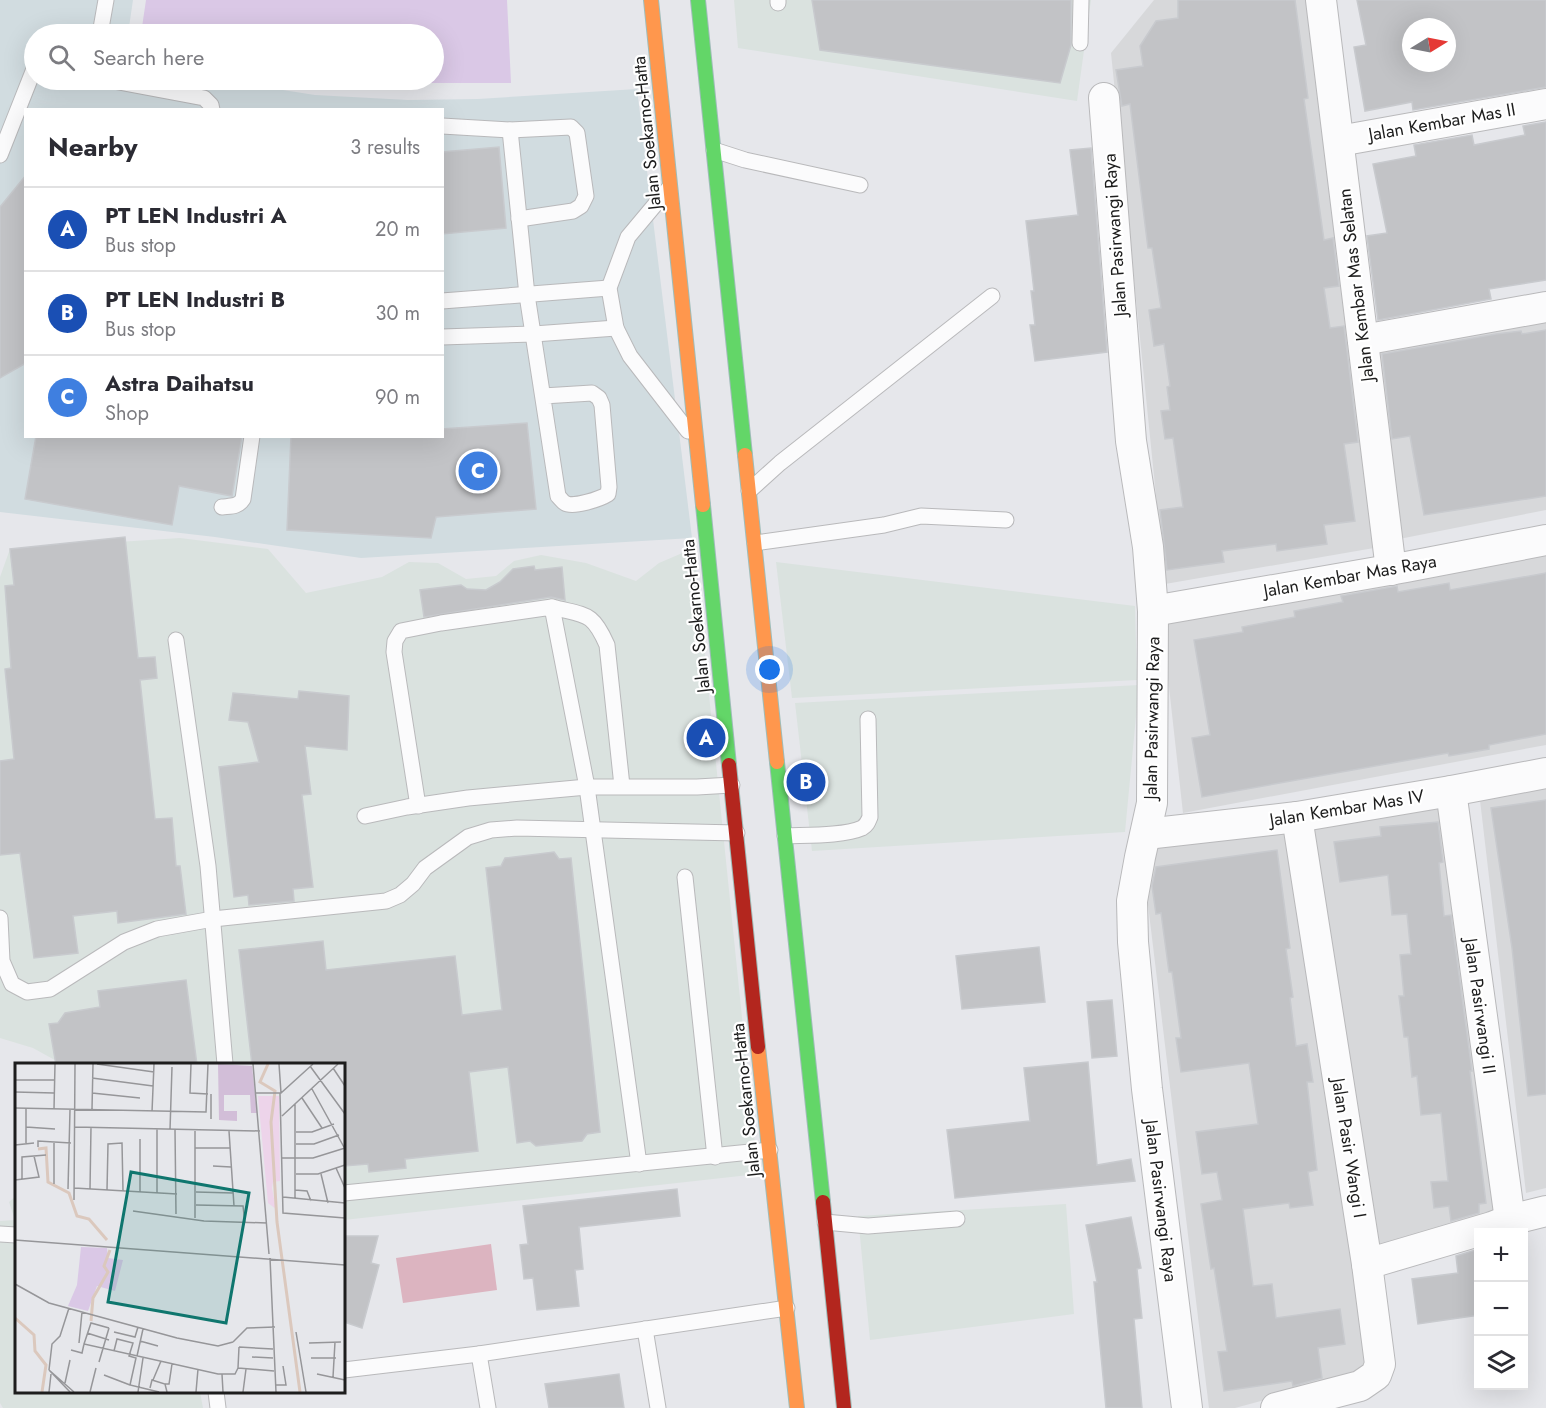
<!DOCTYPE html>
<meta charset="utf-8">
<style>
body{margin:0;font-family:Jost,sans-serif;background:#f7f7f7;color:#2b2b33}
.controls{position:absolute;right:18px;bottom:18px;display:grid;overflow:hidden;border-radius:0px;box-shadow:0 6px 24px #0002}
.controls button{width:54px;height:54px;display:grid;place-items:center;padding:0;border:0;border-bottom:2px solid #e1e1e2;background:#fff;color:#2b2b33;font:30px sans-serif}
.compass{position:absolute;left:1402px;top:18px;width:54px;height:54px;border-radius:50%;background:#fff;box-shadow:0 6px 24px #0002;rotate:80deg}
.you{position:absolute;left:770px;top:670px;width:21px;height:21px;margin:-15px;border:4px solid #fff;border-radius:50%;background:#1a73e8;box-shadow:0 0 0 9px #1a73e833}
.badge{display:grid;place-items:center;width:39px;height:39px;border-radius:50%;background:#636465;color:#fff;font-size:20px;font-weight:700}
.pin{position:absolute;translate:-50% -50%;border:3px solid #fff;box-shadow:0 2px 6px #0006}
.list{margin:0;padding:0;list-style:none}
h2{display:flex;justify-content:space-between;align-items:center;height:78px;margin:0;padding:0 24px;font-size:26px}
h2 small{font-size:20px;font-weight:400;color:#7c7c81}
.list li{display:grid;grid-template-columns:39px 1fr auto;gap:18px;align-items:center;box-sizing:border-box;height:84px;padding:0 24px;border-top:2px solid #e1e1e2}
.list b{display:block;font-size:22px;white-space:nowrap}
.list p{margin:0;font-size:20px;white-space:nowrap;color:#7c7c81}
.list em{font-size:20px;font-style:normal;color:#7c7c81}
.icon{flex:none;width:33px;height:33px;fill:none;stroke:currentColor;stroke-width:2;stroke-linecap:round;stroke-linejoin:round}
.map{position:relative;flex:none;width:1546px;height:1408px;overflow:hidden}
.search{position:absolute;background:#fff;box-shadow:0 6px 24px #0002;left:24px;top:24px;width:420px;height:66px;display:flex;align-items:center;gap:15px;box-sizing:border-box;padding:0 21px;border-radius:33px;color:#7c7c81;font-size:22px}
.panel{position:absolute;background:#fff;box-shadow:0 6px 24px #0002;left:24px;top:108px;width:420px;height:330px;border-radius:0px}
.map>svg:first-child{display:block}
.residential{fill:#d7d8da}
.commercial{fill:#d1dce0;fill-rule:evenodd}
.industrial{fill:#dae2df}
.grass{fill:#dac8e6}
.pitch{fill:#dcb4c0}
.building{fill:#c2c3c6;stroke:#c8cace;stroke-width:1.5;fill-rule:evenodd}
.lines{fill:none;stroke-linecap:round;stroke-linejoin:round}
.lane-casing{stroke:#b9b9bb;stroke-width:17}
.street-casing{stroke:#b9b9bb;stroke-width:32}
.fast-casing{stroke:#9fbcb8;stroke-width:16}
.slow-casing{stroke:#9fbcb8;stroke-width:16}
.jam-casing{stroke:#9fbcb8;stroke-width:16}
.lane{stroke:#fbfbfc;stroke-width:15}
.street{stroke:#fbfbfc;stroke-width:30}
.fast{stroke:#63d668;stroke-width:14}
.slow{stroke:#ff974d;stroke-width:14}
.jam{stroke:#b3261e;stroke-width:14}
.labels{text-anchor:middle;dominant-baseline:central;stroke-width:4.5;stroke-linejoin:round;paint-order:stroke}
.street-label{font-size:18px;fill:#1d1d1d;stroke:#fff}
.inset-river{fill:none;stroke:#dbc8bd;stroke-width:3}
.inset-road{fill:none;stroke:#969699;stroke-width:1.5}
.view{fill:#0f766e;fill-opacity:0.15;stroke:#0f766e;stroke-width:3}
.inset-edge{fill:none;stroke:#1d1d1d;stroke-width:3}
</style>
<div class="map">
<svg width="1546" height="1408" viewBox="0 0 1546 1408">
<rect width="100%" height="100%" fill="#e6e7eb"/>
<g class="residential">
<polygon points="1154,0 1312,0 1374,548 1165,584 1111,53"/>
<polygon points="1546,310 1546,510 1389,541 1376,340"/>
<polygon points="1546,546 1546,745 1183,813 1162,624"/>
<polygon points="1546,769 1546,1188 1526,1193 1478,783"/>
<polygon points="1448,789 1504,1211 1370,1254 1309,819"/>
<polygon points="1290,820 1369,1372 1235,1408 1209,1408 1141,847"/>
</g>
<path class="commercial" d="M0,0H133L128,34H34V80H218L315,95L408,100L478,99L637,89L692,538L361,558L215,537L0,512ZM26,110H442V436H26Z"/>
<g class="industrial">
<polygon points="734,0 1091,0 1077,101 738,48"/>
<polygon points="180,538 268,549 306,593 382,577 409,562 438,563 466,579 496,576 514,561 541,555 586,563 636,581 659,563 694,548 758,1174 344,1220 344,1064 62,1064 33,1048 0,1038 0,577 10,549"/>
<polygon points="776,562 1135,606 1137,680 792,698"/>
<polygon points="1139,685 1125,832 812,851 795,703"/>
<polygon points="16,1196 16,1392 200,1392 203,1408 3,1408 0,1403 0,1221 15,1220 9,1202"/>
<polygon points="1066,1204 1074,1314 870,1340 858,1216"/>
</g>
<polygon class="grass" points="146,0 507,0 511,83 323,83 301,80 434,80 434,34 141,34"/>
<polygon class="pitch" points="491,1244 497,1290 403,1303 396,1258"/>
<g class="building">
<polygon points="812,0 1071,0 1071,45 1060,83 820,50"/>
<polygon points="1178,0 1295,0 1308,98 1304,99 1324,240 1333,238 1339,286 1324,288 1330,328 1344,326 1358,442 1344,444 1355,521 1324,525 1327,544 1277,551 1276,544 1222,551 1224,562 1167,570 1160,510 1183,507 1173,438 1165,439 1161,411 1170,410 1167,387 1170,386 1164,344 1154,346 1149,310 1161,308 1152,248 1148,248 1130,104 1122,106 1116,70 1143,66 1140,46 1156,21 1178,18"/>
<path d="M1357,0H1546V87L1413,110L1412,102L1365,111L1354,47L1366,45ZM1411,27H1447V63H1411Z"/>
<polygon points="1546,122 1546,280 1489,289 1491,299 1378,320 1367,236 1387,233 1373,164 1416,156 1414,145 1472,135 1474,145 1525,135 1523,126"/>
<polygon points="499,147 506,228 442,234 442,152"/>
<polygon points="1091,148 1107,352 1035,361 1030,325 1035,325 1031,291 1034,291 1026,221 1078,215 1070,150"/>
<polygon points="26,175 26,363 0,378 0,207"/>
<polygon points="1546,330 1546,496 1424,515 1410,436 1392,439 1382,354 1496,334 1521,331 1522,334"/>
<polygon points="527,423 536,509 436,517 431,538 287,530 291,436 442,436 442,429"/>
<polygon points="36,436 242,436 232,496 179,486 172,525 25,499"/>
<polygon points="125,537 138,658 155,657 157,678 140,680 155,819 172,818 176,866 180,866 186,914 118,923 117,911 73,916 78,953 34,958 20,853 0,855 0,761 14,759 5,669 11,668 5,586 14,585 10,549"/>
<polygon points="534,566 535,570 562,567 565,600 551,597 424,617 420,590 461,585 467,589 486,590 500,582 513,569"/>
<polygon points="1546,573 1546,734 1489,745 1489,749 1449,756 1448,753 1202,797 1192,738 1210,735 1194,640 1243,632 1242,627 1295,617 1294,611 1343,602 1341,596 1397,586 1398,592 1449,583 1450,590"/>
<polygon points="299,691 349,696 347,750 305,746 311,794 302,795 313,887 293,889 294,901 249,905 248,895 234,897 219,767 259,762 248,722 229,720 233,693 298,699"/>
<polygon points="1546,800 1546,1094 1528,1096 1512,948 1491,808"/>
<polygon points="1438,822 1443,862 1439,863 1444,916 1451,915 1472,1071 1470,1071 1486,1203 1479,1204 1479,1213 1451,1221 1449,1206 1434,1208 1431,1182 1448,1181 1441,1113 1421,1115 1417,1076 1412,1077 1408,1037 1404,1037 1399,996 1404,996 1400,955 1411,954 1407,914 1392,915 1388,875 1340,882 1334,842 1381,836 1380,827"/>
<polygon points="1277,850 1290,948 1286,949 1293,997 1290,998 1296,1046 1307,1044 1313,1082 1307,1082 1317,1170 1308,1172 1313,1205 1290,1208 1289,1203 1243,1209 1253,1286 1272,1284 1276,1318 1340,1309 1345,1344 1318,1348 1322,1378 1293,1386 1292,1381 1224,1391 1218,1352 1227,1351 1214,1268 1211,1269 1201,1204 1222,1200 1217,1172 1202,1174 1196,1132 1258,1124 1249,1063 1181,1072 1176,1038 1181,1038 1172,972 1169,972 1161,913 1156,914 1152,886 1156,867"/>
<polygon points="554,852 559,859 571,858 600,1132 587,1134 582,1141 536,1146 530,1141 517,1143 508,1067 469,1072 478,1151 405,1159 406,1168 369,1172 368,1164 344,1166 344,1065 252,1065 239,950 323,941 326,970 455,956 462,1015 502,1010 486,868 501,866 505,858"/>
<polygon points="1039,947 1045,1002 962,1009 956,956"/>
<polygon points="186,980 197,1065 56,1065 49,1024 58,1023 65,1013 100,1007 98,991"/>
<polygon points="1112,1000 1117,1056 1092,1058 1087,1002"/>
<polygon points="1088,1062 1097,1165 1131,1159 1135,1181 955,1198 947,1130 1030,1121 1024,1068"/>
<polygon points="677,1189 680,1216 579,1227 583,1269 575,1270 579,1306 537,1310 533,1278 524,1279 520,1245 528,1244 523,1206"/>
<polygon points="1131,1217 1141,1268 1137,1269 1142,1318 1134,1319 1142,1408 1106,1408 1094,1282 1097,1282 1086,1225"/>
<polygon points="344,1236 378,1236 371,1263 379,1265 362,1328 344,1322"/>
<polygon points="1479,1249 1479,1315 1418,1324 1412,1279 1458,1273 1456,1256"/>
<polygon points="619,1374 624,1408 549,1408 545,1384"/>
</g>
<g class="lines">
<defs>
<g id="lane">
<polyline points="778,0 778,3"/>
<polyline points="100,34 106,0"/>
<polyline points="1080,43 1081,0"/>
<polyline points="108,80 204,98 211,105 212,110"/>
<polyline points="442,126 510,130 571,127 577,133 586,196 581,206 573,211 519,219"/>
<path d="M510,130L527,295L558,496C560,498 563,502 565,503C573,508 600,499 608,494L609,487L602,405L599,398L592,393L543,396"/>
<polyline points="714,150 745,160 860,185"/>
<polyline points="0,155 34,69"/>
<polyline points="669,188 628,237 609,288 616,328 630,356 688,431"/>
<polyline points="442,301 609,288"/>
<polyline points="442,337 534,334 616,328"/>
<polyline points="749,491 780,463 992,296"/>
<path d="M222,507C231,506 238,507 243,499L252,436"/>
<polyline points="755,543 884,525 921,516 1006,520"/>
<path d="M552,607C586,616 592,611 607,645L622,786"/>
<polyline points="176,640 208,866 225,1064"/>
<polyline points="418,806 394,652 395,641 401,631 441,623 552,607 587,787 639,1164"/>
<polyline points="365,816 407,807 468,798 587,787 697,787 732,785"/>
<path d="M785,836C806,835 844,836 862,828C867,825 868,822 870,817L868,719"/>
<polyline points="685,877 715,1157"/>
<polyline points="0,918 2,961 12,984 27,992 50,989 124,942 157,929 213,919 386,901 400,895 413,884 425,868 468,837 491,830 517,828 737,833"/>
<polyline points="344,1193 770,1150"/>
<polyline points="825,1222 868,1226 957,1219"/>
<polyline points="0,1234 16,1235"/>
<polyline points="645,1329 658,1408"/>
<polyline points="479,1354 488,1408"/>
<polyline points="344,1370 479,1354 787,1308"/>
<polyline points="216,1392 218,1408"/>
</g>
<g id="street">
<polyline points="1321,0 1391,570"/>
<polyline points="1104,98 1131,441 1148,547 1153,611 1152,803 1140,857 1132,901 1133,942 1147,1089 1187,1408"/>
<polyline points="1339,141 1546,104"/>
<polyline points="1363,340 1546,307"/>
<polyline points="1153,611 1406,567 1546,540"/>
<polyline points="1451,791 1510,1220"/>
<polyline points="1146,834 1297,817 1451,791 1546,773"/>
<polyline points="1367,1264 1492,1227 1510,1220 1546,1211"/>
<polyline points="1276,1408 1360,1386 1376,1375 1380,1364 1367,1264 1297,817"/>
</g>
<g id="fast">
<polyline points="698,0 745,455"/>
<polyline points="703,505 729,765"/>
<polyline points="777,762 823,1202"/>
</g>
<g id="slow">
<polyline points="651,0 703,505"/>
<polyline points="745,455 777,762"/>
<polyline points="758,1047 797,1408"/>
</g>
<g id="jam">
<polyline points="729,765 758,1047"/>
<polyline points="823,1202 844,1408"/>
</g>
</defs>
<use href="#lane" class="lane-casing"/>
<use href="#street" class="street-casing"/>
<use href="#fast" class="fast-casing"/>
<use href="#slow" class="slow-casing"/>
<use href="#jam" class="jam-casing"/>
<use href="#lane" class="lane"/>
<use href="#street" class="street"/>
<use href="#fast" class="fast"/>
<use href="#slow" class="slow"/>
<use href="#jam" class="jam"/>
</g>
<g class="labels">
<g class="street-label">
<text transform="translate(1442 122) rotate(-10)">Jalan Kembar Mas II</text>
<text transform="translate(647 133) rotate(-96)">Jalan Soekarno-Hatta</text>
<text transform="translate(1115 235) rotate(-94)">Jalan Pasirwangi Raya</text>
<text transform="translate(1356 285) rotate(-97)">Jalan Kembar Mas Selatan</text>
<text transform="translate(1350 576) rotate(-10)">Jalan Kembar Mas Raya</text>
<text transform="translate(696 616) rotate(-96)">Jalan Soekarno-Hatta</text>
<text transform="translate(1152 718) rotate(-89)">Jalan Pasirwangi Raya</text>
<text transform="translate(1347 808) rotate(-9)">Jalan Kembar Mas IV</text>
<text transform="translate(1480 1006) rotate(82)">Jalan Pasirwangi II</text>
<text transform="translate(746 1100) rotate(-96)">Jalan Soekarno-Hatta</text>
<text transform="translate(1349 1148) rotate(81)">Jalan Pasir Wangi I</text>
<text transform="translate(1161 1201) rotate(83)">Jalan Pasirwangi Raya</text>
</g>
</g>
<g transform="translate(15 1063)">
<rect width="330" height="330" fill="#e6e7eb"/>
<path d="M66,184L92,185L93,195L108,197L100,228L82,223L73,248L53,243L62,222Z" fill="#dac8e6"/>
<path d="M203,1L237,3L242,50H236L235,32H209V48H222V58L204,57Z" fill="#d2bed8"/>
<path d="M243,33H264L265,118L258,119L257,125L261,146L253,140Z" fill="#edd4ea"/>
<path class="inset-river" d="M253,1L245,19L260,28L256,59L262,159L285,329M23,86L31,85L33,119L54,130L62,153L74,156L92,177M0,255L19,272L20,288L31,302L27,329M76,258L78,235L93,209L89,203L95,187"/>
<path class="inset-road" d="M82,1L139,9M176,1L175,30L193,31M238,1L254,191M264,1L266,30M295,3L330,51M318,5L330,23M77,15L138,23M0,17H40M297,26L330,86M0,29L39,30M77,30L125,35M241,30H266L298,1M265,30L268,150L330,155M196,31V56M287,35L307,65M0,45L191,49L193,1M11,45V80M39,46L40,1M77,46L78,1M137,49L139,1M267,53L323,1M11,64L40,66M60,64L245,68M142,66V130M155,67L157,4M160,67L161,151M180,68V155M214,68L219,143M281,69H297L319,61M125,76V129M281,81H299L324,72M0,82L19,80M23,84V78L56,80M180,85H215M266,95H298L330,85M198,103L216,104M321,105L330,125M281,111H303L330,102M306,111L313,140M0,117L24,114L19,93M7,117V94L31,92M39,121V79M59,125L162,131M53,126L55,47M75,126L76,64M92,127L93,81L107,80L108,128M280,127L292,128L296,138M181,129L218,130M268,134L330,140M280,136V41M59,137L60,1M181,142L228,143L230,160M118,148L189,158L252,160M0,177L330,202M255,195L261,329M0,221L34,240L162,275L203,283L218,279M94,265L76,260L69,281L203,311H220L223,305M99,269L120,274L123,264M281,269L291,329M72,270L94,277M125,278L143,283M218,279L232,265L260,264M64,280L67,249M294,280L326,279M224,284L258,286M56,287L67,290L69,281M99,288L102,276L118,280L114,293L121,295L115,322L144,329M122,293L128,266M237,294L258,295M296,295H321M84,299L94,265M223,305L259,308M223,305L224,284M34,307L37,281L45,273L54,245M34,307L59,329M34,307L55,329M207,311L208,329M302,311L330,317M89,312L115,322M318,314L320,279M138,317L146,298M50,320L55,297M150,321H154L157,301M261,322H271L268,303M135,325L137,317L150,321L152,329M34,329L36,311M75,329L81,305M123,329L128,295M181,329L183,306M228,329L231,306"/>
<path class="view" d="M116,109L234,130L211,260L93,239Z"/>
<rect width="330" height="330" class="inset-edge"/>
</g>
</svg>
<div class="controls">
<button>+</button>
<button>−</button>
<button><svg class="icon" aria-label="layers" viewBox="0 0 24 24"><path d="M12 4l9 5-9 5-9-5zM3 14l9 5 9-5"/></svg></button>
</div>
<svg class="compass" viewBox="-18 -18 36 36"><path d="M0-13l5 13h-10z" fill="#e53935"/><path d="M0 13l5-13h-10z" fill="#7c7c81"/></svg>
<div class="you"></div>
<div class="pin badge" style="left:706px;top:738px;background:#1a4fb4">A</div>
<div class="pin badge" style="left:806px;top:782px;background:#1a4fb4">B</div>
<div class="pin badge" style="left:478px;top:471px;background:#3f7fe0">C</div>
<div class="search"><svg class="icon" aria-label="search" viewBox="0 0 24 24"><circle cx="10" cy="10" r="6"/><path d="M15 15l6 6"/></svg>Search here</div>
<section class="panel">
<h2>Nearby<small>3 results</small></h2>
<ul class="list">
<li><span class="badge" style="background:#1a4fb4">A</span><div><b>PT LEN Industri A</b><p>Bus stop</p></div><em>20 m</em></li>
<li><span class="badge" style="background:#1a4fb4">B</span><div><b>PT LEN Industri B</b><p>Bus stop</p></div><em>30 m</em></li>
<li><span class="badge" style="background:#3f7fe0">C</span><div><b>Astra Daihatsu</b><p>Shop</p></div><em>90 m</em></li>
</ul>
</section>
</div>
